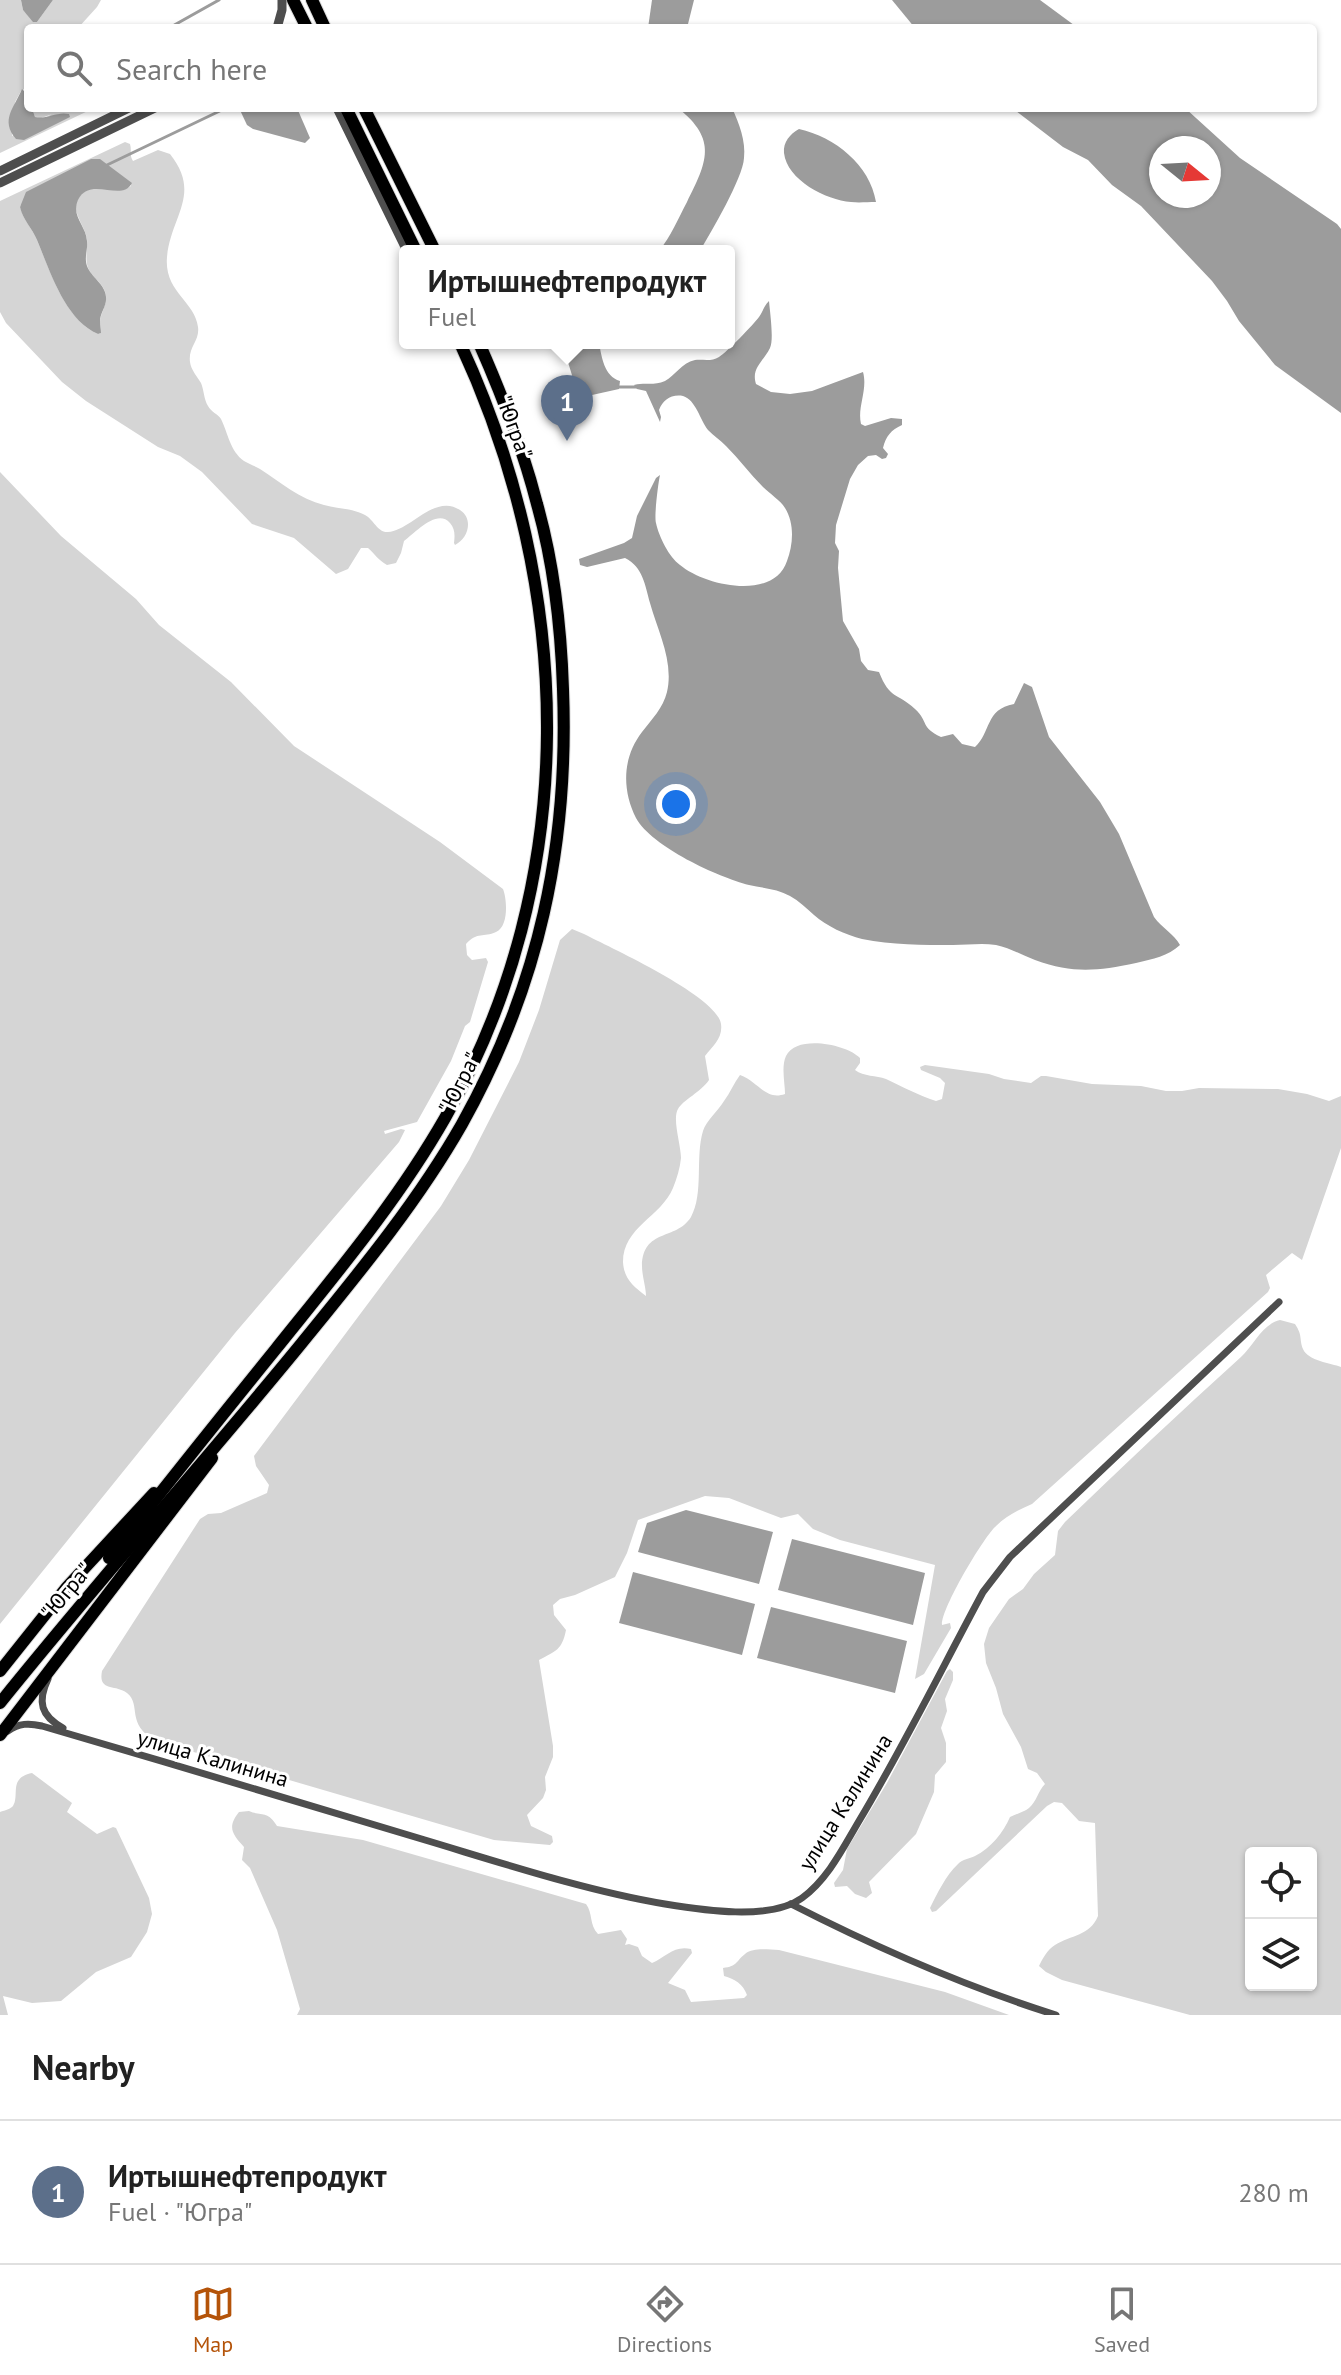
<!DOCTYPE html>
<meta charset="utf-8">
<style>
body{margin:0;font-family:"PT Sans",sans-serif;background:#f2f2f2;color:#222}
.controls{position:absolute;right:24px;bottom:24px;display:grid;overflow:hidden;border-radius:8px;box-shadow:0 2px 6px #0004}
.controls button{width:72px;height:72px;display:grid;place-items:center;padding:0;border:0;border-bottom:2px solid #e0e0e0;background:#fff;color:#222;font:40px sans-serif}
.compass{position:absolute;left:1149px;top:136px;width:72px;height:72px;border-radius:50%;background:#fff;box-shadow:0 2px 6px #0004;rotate:108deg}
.you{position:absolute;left:676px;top:804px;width:28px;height:28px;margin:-20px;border:6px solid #fff;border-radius:50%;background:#1a73e8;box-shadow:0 0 0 12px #1a73e833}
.badge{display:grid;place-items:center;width:52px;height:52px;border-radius:50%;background:#b45309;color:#fff;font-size:26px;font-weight:700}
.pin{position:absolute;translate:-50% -66px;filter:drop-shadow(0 2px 4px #0008)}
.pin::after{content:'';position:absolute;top:42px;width:28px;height:24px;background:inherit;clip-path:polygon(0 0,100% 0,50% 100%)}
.popup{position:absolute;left:399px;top:245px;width:336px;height:104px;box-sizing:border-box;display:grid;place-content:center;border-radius:8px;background:#fff;filter:drop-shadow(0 2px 6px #0005);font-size:26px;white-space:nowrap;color:#767676}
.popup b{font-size:30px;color:#222}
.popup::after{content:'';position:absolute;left:50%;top:100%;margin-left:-16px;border:16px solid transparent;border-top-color:#fff}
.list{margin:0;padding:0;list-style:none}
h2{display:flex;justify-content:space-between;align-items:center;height:104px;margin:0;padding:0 32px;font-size:34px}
h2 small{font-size:26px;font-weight:400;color:#767676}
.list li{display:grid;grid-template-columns:52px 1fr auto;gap:24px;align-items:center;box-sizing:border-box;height:144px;padding:0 32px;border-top:2px solid #e0e0e0}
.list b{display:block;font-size:30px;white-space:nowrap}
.list p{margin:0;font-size:26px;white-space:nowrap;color:#767676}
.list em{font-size:26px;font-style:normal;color:#767676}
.icon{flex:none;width:44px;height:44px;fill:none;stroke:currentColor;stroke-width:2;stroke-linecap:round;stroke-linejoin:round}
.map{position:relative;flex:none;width:1341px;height:2015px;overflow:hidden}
.search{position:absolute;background:#fff;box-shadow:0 2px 6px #0004;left:24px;right:24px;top:24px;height:88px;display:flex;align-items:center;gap:20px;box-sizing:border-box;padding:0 28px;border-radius:8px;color:#767676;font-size:30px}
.sheet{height:248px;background:#fff}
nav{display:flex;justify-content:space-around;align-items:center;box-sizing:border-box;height:112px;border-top:2px solid #e0e0e0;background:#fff;font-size:22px;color:#767676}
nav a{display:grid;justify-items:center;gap:4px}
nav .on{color:#b45309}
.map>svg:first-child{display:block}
.green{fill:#d5d5d5;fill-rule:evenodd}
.water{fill:#9c9c9c;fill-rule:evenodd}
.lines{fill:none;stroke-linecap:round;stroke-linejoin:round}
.stream{stroke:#9c9c9c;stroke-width:3}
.primary-casing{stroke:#dbdbdb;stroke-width:14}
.trunk-casing{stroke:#dbdbdb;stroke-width:14}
.minor{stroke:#4e4e4e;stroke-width:7}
.tertiary{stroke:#4e4e4e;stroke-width:9}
.primary{stroke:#000;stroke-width:12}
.trunk{stroke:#000;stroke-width:12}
.labels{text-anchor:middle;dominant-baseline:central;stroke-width:6;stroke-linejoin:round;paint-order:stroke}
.street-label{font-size:22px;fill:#000;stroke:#fff}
</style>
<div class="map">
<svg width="1341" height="2015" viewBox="0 0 1341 2015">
<rect width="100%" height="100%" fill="#fff"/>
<g class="green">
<polygon points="0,0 21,0 23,10 37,22 53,0 101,0 97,7 78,28 28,28 28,95 24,89 21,91 15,102 12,136 52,114 39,119 35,117 32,108 92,109 0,153"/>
<path d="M125,142L130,144C132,150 129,155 133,161L158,150L170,154C202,194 171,216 167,257C164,292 195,301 198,327C200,341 188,347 190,362C191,370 197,376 201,383C204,390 204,400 208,406C211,412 218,414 221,419C228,433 230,451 244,461C249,464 255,466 260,469C280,482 300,499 324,505C337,509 352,508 365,515C374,520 378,533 388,532C410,531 435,493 460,510C474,519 468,539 455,545L454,543C455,535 455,529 450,523C437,508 415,533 404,541L401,553L396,563L387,565C378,560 375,554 368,548H361L348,569L336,574L294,538L252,524L202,472L180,456L158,447L86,401L62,382L6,323L0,312V201ZM100,160L131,183V186C117,197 97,181 83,193C66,209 85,223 87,239C88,250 84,260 89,270C94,279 105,285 106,296C107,305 101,312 100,321C100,325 101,329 101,333L98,334C65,320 50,270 37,240C32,228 23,220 20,206Z"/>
<path d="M0,472L61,536L136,599L159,625L231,682L294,746L440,842L503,889C507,899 509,926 496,932C483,938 478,931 466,944L467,955L472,960L486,958L488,962L470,1022L465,1026L451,1061L417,1122L384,1131L385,1134L401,1129L405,1130L399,1142L235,1333L0,1624Z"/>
<path d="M572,929L584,934C611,948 717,996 721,1024C723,1038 713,1046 705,1056L709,1080C701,1092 683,1100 678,1109C672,1119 681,1145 681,1158C680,1168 677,1178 673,1188C661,1217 623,1227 623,1262C624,1279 633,1286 646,1296C646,1287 642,1276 642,1266C643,1228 676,1241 691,1217C704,1193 695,1157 703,1131C706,1121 718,1111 724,1101C730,1093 734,1083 740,1075C758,1081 765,1101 785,1094C785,1083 781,1067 786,1056C796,1034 847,1044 860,1058V1063L855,1070C864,1077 876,1075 886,1079C903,1087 918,1095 936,1101L942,1099L945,1083L940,1078L921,1070L920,1067L925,1065L989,1074L1004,1079L1031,1083L1041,1076H1046L1092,1084L1141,1086L1166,1091H1182L1199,1088L1278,1089L1307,1094L1329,1101L1341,1096V1148L1302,1260L1292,1253L1266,1275L1270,1288L1268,1292L1032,1504C1018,1510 1006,1516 995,1527C982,1540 941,1609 942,1625L950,1623L951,1628L924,1674L915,1679L935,1565L840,1540L813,1529L798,1514L781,1518L729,1498L705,1496L638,1520L627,1553L615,1577L575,1595L560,1599L553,1605L554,1615L566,1630C562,1650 556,1651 539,1660L553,1746V1757L545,1777L546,1790L543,1798L527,1815L531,1826L552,1836L553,1842L550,1845L494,1840L156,1741C125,1724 142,1705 127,1693C115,1684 98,1692 102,1671L200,1519L208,1514L221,1513L267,1493L269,1485L256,1466L254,1456L441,1206L469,1160L519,1062L539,1010L560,940Z"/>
<path d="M1280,1320L1295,1324C1303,1336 1299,1339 1303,1349C1308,1361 1331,1363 1341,1367V2015H1190L1062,1980L1046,1972L1039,1966C1043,1958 1047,1950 1055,1945C1071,1935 1090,1936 1098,1916L1095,1823L1079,1821L1062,1803L1054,1802L1047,1806L936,1911L932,1912L930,1908C937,1894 946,1875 958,1864C963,1859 969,1859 975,1856C991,1848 1003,1833 1010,1817C1016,1814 1024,1812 1029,1808C1037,1801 1038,1791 1045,1784L1037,1773L1028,1769L1021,1747L1003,1714L996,1688L986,1663L984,1644L989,1628L1009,1599L1023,1589L1034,1574L1055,1555L1058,1531L1065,1522C1123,1466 1181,1411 1241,1357C1254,1345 1262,1324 1280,1320ZM1251,1853H1311V1985H1251Z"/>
<polygon points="950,1669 953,1672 953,1680 945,1699 947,1711 941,1728 946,1743 946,1762 935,1775 934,1792 916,1834 869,1882 872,1893 866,1898 855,1894 847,1886 835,1887 834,1883 843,1870 847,1849 887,1783 947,1671"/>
<path d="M32,1773L72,1803L67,1812L97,1834L113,1827L116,1828L149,1898L152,1914L147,1932L131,1957L96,1972L61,2001L32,2003L3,1996L8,2015H0V1812C3,1811 11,1809 13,1806C20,1795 8,1778 32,1773Z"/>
<path d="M249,1811C263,1817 267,1810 277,1826L363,1840L586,1904C593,1913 589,1925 598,1934L621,1930L627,1939L625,1945L629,1944L638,1947L642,1956L652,1963C666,1957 674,1945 691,1949L692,1953L668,1983L685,1990L691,2002L744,1998L747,1995C743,1984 735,1979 724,1976L723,1968C738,1966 735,1962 745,1954C754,1947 768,1950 779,1950L945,1992L1009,2015H297L300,2009L277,1930L250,1868L242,1860L244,1847C232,1834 227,1827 239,1812Z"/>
</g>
<g class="water">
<polygon points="21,0 53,0 37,22 33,22 23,10"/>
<polygon points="652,0 694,0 687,28 648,28"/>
<polygon points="892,0 1040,0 1078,28 915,28"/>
<path d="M22,89L28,95V108H32L35,117C46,120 57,111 69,114L70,117L24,140L16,139C0,120 14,108 22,89Z"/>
<polygon points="239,108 297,108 310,138 305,143 253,129 247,125"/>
<path d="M678,108H732C739,123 746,141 744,158C743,178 711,232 700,251H659C671,236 678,219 687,202C707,162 718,140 678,108Z"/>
<path d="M1012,108H1185L1240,158L1337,224L1341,229V413L1275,365L1239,321L1227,301L1212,281L1141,206L1112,185L1088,160L1063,147ZM1161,148H1209V196H1161Z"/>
<path d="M799,129C835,137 870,165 876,202C867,202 859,203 851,202C826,200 787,180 784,153C783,142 790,134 799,129Z"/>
<path d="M91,159H100L132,183C122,203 90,175 78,200C71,217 86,225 87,241C88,250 84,257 87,266C91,277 106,285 106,297C107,306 100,313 100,321C100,325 101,329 101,333L98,334C65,320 50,271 37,240C32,228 23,220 20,207L26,192Z"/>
<path d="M769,301C770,312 774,340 770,348C763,362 751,368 756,384L771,392L790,394L812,391L863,372C868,390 857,407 861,424L865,426L891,418L902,419V425C891,430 886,436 883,448L888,454L886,458L882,459L876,455L868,456L858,465L850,479L836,525L835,543L839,551L838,568L843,621L859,649L861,661L868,670L879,672C890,700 897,692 915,709C929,722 920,727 941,737L953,734L962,744L975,747C991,733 985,709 1014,704L1024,683L1032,687L1049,737L1100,802L1119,834L1154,917C1162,928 1174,934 1180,945C1168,956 1153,959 1136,963C1097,971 1074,974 1035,960C1022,955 1010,948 996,945C982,943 967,945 953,945C923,945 892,945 862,939C846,935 826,926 814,915C806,908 799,901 790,896C778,889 763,888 749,885C718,877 652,847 636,818C622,790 622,758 642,732C652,719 663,708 667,692C674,661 658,632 650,603C645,585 643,567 625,558L587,567L580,565L579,559L624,543L632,538L637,516L656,478L660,475C658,484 654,517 656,523C659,537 669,557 680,565C705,586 774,601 787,561C793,545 795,524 785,508C780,500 770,494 763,487C750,474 739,459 726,446C720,440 714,436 708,430C700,420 696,400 683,396C671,394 663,400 659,410L661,417L660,422L646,391L637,389L634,385C645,382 654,386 665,381C676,375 681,363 695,360C703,359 711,362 719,357C727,352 753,325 759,317C763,311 764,306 769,301Z"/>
<path d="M562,343H599C602,358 604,376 620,381L619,389L592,395L576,388Z"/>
<polygon points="686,1510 773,1532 759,1584 638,1552 647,1523"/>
<polygon points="792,1539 925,1573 913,1625 778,1590"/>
<polygon points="633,1572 755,1604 742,1655 619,1623"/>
<polygon points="771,1607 907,1641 895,1693 757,1658"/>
</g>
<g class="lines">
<g class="stream">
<polyline points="169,28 219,0"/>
<polyline points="107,165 226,108"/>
<polyline points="618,387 639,387"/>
</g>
<defs>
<g id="primary">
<polyline points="0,1671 67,1587 154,1493"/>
<polyline points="0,1735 212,1458"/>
</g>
<g id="trunk">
<polyline points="293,0 307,28"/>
<polyline points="312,0 325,28"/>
<polyline points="346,108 416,251"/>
<polyline points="364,108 435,251"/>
<path d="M109,1558C164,1488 219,1419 275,1350C335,1275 397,1202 445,1118C582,878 575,590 460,343"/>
<path d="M0,1703C98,1581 202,1465 301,1344C358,1274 417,1203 462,1124C539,986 569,846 563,689C561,627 554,564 537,504C523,449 502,395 479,343"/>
</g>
</defs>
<use href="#primary" class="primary-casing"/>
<use href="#trunk" class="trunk-casing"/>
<g class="minor">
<path d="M48,1679C37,1702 41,1716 63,1728"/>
<path d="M8,1731C19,1723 29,1723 42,1726C170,1763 298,1802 425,1840C502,1863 587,1891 665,1904C702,1910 770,1921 802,1898C828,1879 843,1848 859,1821C904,1746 942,1668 983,1592L1010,1557L1279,1302"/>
<path d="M791,1904C877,1948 964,1986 1056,2015"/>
</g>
<g class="tertiary">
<polyline points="277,28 282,10 282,0"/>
<polyline points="337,108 407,251"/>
<polyline points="0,171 129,108"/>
<polyline points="0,183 155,108"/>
</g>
<use href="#primary" class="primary"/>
<use href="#trunk" class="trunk"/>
</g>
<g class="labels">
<g class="street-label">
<text transform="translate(515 427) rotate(70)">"Югра"</text>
<text transform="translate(459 1083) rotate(-63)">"Югра"</text>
<text transform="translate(66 1591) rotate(-50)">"Югра"</text>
<text transform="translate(213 1758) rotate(16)">улица Калинина</text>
<text transform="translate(845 1802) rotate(-58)">улица Калинина</text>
</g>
</g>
</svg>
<div class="controls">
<button><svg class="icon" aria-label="locate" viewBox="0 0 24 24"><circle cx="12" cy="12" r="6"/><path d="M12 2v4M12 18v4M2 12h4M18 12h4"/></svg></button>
<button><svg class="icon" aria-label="layers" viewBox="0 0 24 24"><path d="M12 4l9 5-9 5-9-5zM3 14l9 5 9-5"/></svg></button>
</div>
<svg class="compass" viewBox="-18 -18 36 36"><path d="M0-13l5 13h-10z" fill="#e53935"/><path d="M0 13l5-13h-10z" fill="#767676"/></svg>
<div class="you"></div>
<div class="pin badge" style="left:567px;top:441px;background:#5c6f8a">1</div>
<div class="popup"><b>Иртышнефтепродукт</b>Fuel</div>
<div class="search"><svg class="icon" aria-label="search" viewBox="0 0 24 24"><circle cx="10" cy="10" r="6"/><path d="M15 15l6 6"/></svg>Search here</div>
</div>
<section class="sheet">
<h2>Nearby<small></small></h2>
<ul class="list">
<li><span class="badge" style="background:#5c6f8a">1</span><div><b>Иртышнефтепродукт</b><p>Fuel · &quot;Югра&quot;</p></div><em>280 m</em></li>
</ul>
</section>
<nav>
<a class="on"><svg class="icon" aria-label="map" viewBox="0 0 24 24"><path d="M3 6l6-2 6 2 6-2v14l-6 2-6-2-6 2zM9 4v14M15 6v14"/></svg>Map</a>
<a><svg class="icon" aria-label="directions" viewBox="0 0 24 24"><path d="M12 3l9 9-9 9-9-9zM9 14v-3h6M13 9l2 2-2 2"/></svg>Directions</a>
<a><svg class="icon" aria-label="saved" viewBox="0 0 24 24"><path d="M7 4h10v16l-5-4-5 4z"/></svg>Saved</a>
</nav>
